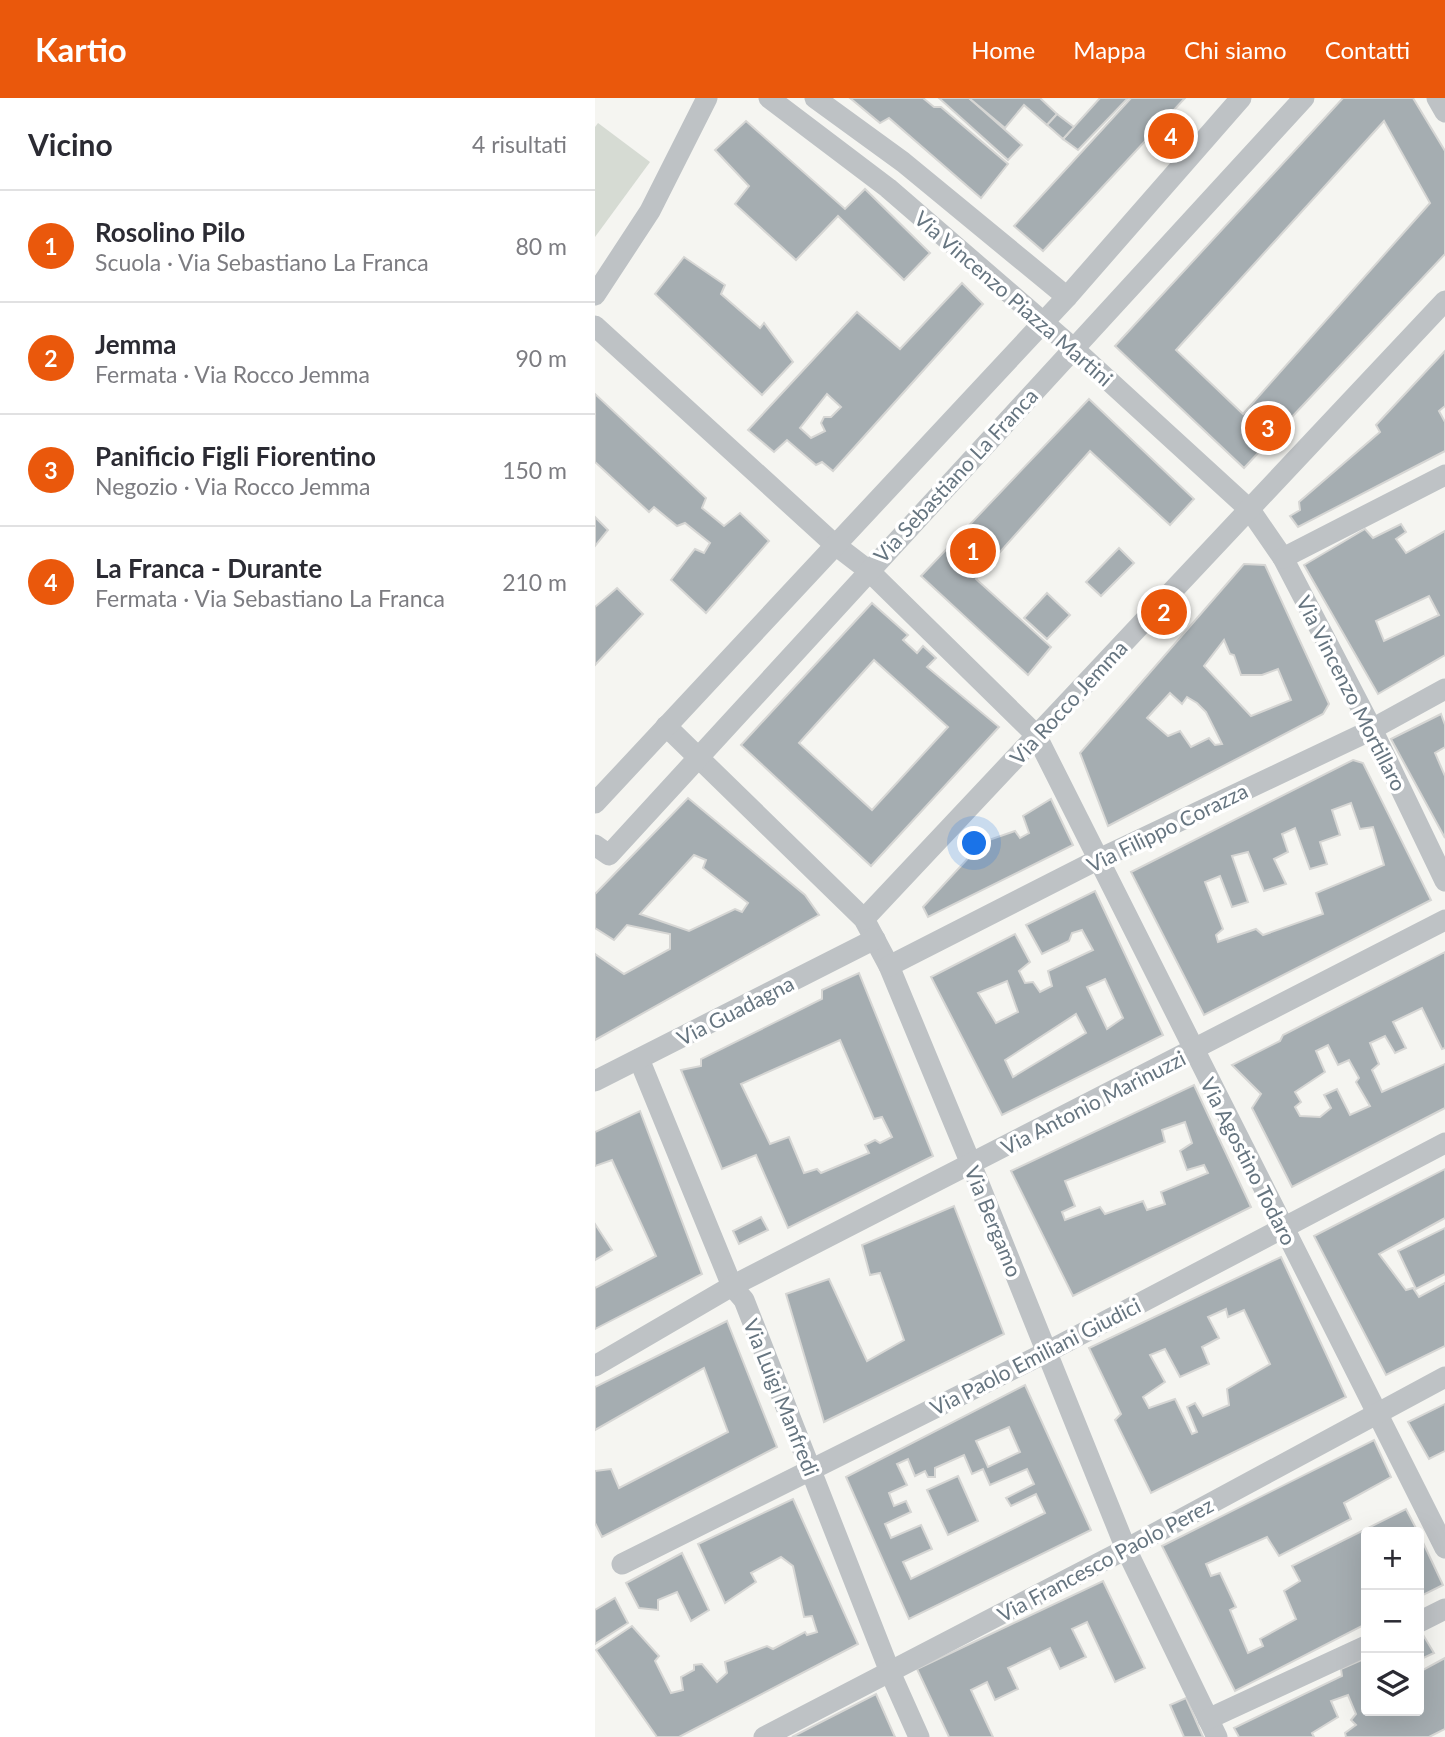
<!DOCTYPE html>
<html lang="it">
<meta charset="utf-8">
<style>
body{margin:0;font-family:Lato,sans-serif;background:#f2f2f3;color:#2b2b33}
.controls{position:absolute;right:21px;bottom:21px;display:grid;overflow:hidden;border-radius:7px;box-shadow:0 7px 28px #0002}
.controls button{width:63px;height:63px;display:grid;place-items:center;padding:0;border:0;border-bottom:2px solid #e1e1e2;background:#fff;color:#2b2b33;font:35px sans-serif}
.you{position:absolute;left:380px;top:746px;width:24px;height:24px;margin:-18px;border:5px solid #fff;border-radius:50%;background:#1a73e8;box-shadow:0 0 0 10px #1a73e833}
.badge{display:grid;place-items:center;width:46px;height:46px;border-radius:50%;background:#ea580c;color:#fff;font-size:23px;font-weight:700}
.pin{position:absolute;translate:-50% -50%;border:4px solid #fff;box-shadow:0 2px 7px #0006}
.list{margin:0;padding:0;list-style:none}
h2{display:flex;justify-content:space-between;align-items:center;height:91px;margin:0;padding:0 28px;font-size:30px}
h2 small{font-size:23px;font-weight:400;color:#7c7c81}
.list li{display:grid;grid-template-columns:46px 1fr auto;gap:21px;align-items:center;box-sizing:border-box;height:112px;padding:0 28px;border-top:2px solid #e1e1e2}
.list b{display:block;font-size:26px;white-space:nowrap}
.list p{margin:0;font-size:23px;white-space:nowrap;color:#7c7c81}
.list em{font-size:23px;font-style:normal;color:#7c7c81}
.icon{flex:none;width:38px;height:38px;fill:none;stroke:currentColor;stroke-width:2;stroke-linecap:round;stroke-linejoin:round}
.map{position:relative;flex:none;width:850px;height:1639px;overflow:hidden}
header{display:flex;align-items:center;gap:42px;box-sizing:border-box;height:98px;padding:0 35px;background:#ea580c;color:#fff}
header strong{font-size:33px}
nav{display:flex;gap:38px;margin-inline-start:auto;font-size:24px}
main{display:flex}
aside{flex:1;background:#fff}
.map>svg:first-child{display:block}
.green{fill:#d6dbd3}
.building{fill:#a5adb1;stroke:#d6d6d4;stroke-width:2;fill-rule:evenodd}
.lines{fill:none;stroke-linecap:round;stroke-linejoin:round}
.street{stroke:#bec2c5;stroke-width:21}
.labels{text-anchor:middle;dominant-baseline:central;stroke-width:7;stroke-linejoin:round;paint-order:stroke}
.street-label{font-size:21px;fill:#667580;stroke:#fff}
</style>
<header>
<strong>Kartio</strong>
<nav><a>Home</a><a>Mappa</a><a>Chi siamo</a><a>Contatti</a></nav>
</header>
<main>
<aside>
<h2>Vicino<small>4 risultati</small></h2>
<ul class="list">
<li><span class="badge">1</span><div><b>Rosolino Pilo</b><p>Scuola · Via Sebastiano La Franca</p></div><em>80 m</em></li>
<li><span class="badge">2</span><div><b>Jemma</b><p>Fermata · Via Rocco Jemma</p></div><em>90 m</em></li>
<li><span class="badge">3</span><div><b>Panificio Figli Fiorentino</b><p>Negozio · Via Rocco Jemma</p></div><em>150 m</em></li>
<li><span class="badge">4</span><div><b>La Franca - Durante</b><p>Fermata · Via Sebastiano La Franca</p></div><em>210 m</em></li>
</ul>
</aside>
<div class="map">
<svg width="850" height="1639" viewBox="0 0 850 1639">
<rect width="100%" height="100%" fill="#f5f5f1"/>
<polygon class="green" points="3,25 55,64 0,139 0,29"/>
<g class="building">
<polygon points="255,0 328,0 339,9 346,9 413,66 386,100 294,20 285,25"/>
<polygon points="344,0 374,0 427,47 413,62"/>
<polygon points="374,0 445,0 462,16 452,27 429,7 410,30"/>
<polygon points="505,0 533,0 483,52 468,41"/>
<polygon points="536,0 590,0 448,153 419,128"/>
<path d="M748,0H818L850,53V156L649,370L520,248ZM789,23L835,105L648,316L581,252Z"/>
<polygon points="462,16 479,29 468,41 452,27"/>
<polygon points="151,23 250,111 270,91 335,155 309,182 243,118 201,162 140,106 154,88 120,52"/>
<polygon points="89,159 130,187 126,196 165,230 169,225 198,264 167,297 60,196"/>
<path d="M367,185L388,206L238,373L227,364L221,367L192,342L179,354L153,332L262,214L305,251ZM232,296L246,309L236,319H229L226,325L230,333L216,340L205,330Z"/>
<polygon points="850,253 850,308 844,313 850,324 850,353 703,429 695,418 705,412 704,404 785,334 781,327"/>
<polygon points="0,296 111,400 107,410 129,428 145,415 174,443 111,515 76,482 100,451 109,455 115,445 90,425 82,428 59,409 54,414 0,364"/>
<polygon points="494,301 599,401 575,427 495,353 381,481 456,549 433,577 326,478"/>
<polygon points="0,419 13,432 0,448"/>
<path d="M806,426L811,434L801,441L811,455L850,433V557L783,596L709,467L770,431L778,440ZM834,498L844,517L789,543L781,523Z"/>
<polygon points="524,450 539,465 506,498 491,484"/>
<path d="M649,466L670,467L734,606L728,616L513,728L485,655ZM629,542L635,556L639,557L646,577H667L683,571L696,602L656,618L609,568ZM575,595L587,606L592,599L602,605L611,614L627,646L620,647L614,640L596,649L585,633L573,638L552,620Z"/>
<polygon points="22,490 48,516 0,567 0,509"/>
<polygon points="452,495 475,517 452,541 429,520"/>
<path d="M277,505L313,537L308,542L322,555L328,548L341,560L332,569L404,629L276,768L146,647ZM279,562L353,629L277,712L204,645Z"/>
<polygon points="846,616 850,627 850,649 840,655 850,678 850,740 796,641"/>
<path d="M758,662L768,665L836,802L609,917L536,774ZM756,705L765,731L778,729L789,767L721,795L728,816L668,837L661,831L623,844L621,837L628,831L610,784L625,778L637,809L653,804L637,758L653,754L669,793L691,786L679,761L693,754L687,736L700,730L715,771L732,766L725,744L745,737L737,712Z"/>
<path d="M93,700L210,797L224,817L0,942V856L29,876L75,851V836L32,827L19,842L0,830V796ZM99,757L111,762L108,770L153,805L147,814L140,811L94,833L45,816Z"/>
<polygon points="456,701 478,747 333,819 328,809 388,744 420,733 425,740 434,735 428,718"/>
<path d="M500,793L568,937L407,1017L336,879L420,836L435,864L424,873L430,885L438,884L445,894L457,888L453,873L498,852L487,832L477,835L474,843L447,856L431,827ZM510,881L528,920L512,931L492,889ZM412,883L423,914L401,925L383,895ZM481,916L491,935L418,979L410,962Z"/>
<path d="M850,854V950L847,951L827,910L798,924L811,950L800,955L790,938L775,945L784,966L777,972L787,994L850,966V1010L697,1089L657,1010L666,996L637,967L685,943L688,937ZM733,947L743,967L754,962L764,980L761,984L775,1008L755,1017L742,991L729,997L736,1010L725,1019L705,1018L700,1009L706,1004L700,994L730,974L721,953Z"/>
<path d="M264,875L338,1058L193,1130L161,1057L127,1071L86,972L106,968V961L227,901V892ZM245,942L279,1021L287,1019L297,1039L285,1045L280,1042L270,1047L274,1055L226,1075L222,1071L209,1075L194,1039L175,1046L146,986Z"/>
<path d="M599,987L656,1109L478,1198L416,1073ZM590,1024L597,1045L585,1053L592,1072L609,1067L613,1075L566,1094L570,1106L552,1112L548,1103L510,1116L505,1109L470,1122L467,1114L480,1108L470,1083L570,1044L567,1032Z"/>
<polygon points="45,1013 107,1176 0,1231 0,1190 61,1158 17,1062 0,1068 0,1034"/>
<polygon points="850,1071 850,1120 784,1156 811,1192 818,1190 824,1199 850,1185 850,1248 791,1277 719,1138"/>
<polygon points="359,1108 409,1236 229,1324 191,1196 234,1181 272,1263 309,1242 285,1175 275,1177 267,1147"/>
<polygon points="166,1119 173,1132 144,1146 138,1133"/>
<polygon points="0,1126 17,1152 0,1162"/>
<polygon points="850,1130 850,1176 821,1191 803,1153"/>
<path d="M686,1159L751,1299L556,1395L520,1322L526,1316L494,1250ZM631,1211L633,1219L649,1212L675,1266L632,1291L634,1307L608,1318L600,1305L592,1309L602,1334L597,1336L580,1301L554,1310L548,1299L570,1284L555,1257L570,1251L585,1279L614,1266L607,1249L624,1240L613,1219Z"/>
<polygon points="132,1223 182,1349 7,1439 0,1425 0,1373 16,1371 24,1390 133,1334 109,1270 0,1332 0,1289"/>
<path d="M430,1287L496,1432L314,1521L251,1379ZM414,1329L425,1354L393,1369L381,1343ZM369,1357L377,1376L388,1371L395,1387L432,1371L439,1386L411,1400L416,1408L441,1396L450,1415L316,1481L308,1464L337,1451L326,1427L296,1440L290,1426L316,1414L311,1403L299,1408L294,1395L312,1387L302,1366L313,1361L320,1378L330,1373L333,1379H340V1370Z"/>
<polygon points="850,1306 850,1353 834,1361 813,1324"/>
<polygon points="779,1342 796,1379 749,1405 756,1421 684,1458 672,1439 611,1466 616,1478 625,1475 641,1509 635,1512 653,1555 668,1548 665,1541 701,1521 689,1493 705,1483 697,1468 811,1411 823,1434 771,1434 771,1526 640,1593 567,1448"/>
<polygon points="363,1378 383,1423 353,1437 332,1392"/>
<polygon points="198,1401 263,1546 84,1639 62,1639 1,1552 37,1528 64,1558 60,1563 76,1595 88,1592 86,1579 99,1572 99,1567 107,1566 122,1584 132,1575 130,1564 172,1548 178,1551 210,1534 212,1537 222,1534 217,1518 209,1519 198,1468 186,1459 156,1475 161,1484 130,1505 103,1446"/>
<polygon points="824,1436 848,1487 824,1499"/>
<polygon points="87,1455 114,1512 96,1523 82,1494 63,1502 63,1512 44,1510 31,1485"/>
<polygon points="508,1483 550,1570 520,1584 492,1524 477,1531 491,1559 465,1571 455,1550 413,1570 423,1591 400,1602 392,1584 376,1592 398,1639 354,1639 322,1571"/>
<polygon points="20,1500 33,1525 0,1546 0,1512"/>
<polygon points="827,1535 839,1555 824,1562 824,1537"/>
<polygon points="771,1560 771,1613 824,1613 824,1574 850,1560 850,1631 834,1639 751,1639 750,1635 761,1627 756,1622 761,1616 753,1597 736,1603 743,1619 717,1635 719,1639 644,1639 639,1630 747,1578 746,1571"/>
<polygon points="281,1596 300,1639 197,1639"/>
<polygon points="591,1600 608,1639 589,1639 575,1607"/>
</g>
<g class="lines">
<g class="street">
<polyline points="174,0 293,90 478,250 655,412 688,460 777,631 850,783"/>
<polyline points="220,0 308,64 472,199"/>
<polyline points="842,0 850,14"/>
<polyline points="0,197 55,113 112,0"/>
<polyline points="0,228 239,446 273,472 441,637 850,1450"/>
<polyline points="688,460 850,377"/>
<polyline points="71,628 269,821 294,868 376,1066 531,1451 622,1639"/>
<polyline points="0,705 472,199 646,0"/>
<polyline points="0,747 14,757 709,0"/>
<polyline points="269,821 850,203"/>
<polyline points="294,868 502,762 768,636 850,591"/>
<polyline points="44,961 137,1188 149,1202 295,1574 324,1639"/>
<polyline points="0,983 280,841"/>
<polyline points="0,1268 137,1188 850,822"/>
<polyline points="27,1466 452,1254 850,1045"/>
<polyline points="824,1524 850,1511"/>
<polyline points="613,1621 771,1548"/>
<polyline points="169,1639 531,1451 850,1279"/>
</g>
</g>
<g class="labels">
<g class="street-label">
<text transform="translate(419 200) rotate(41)">Via Vincenzo Piazza Martini</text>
<text transform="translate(360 377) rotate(-47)">Via Sebastiano La Franca</text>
<text transform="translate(757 595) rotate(63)">Via Vincenzo Mortillaro</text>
<text transform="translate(473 604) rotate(-47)">Via Rocco Jemma</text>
<text transform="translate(572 729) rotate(-26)">Via Filippo Corazza</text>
<text transform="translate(140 912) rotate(-27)">Via Guadagna</text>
<text transform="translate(498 1004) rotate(-27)">Via Antonio Marinuzzi</text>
<text transform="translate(654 1063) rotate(63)">Via Agostino Todaro</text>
<text transform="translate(399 1123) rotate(68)">Via Bergamo</text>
<text transform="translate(440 1258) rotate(-27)">Via Paolo Emiliani Giudici</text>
<text transform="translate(187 1299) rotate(68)">Via Luigi Manfredi</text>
<text transform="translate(510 1461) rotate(-28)">Via Francesco Paolo Perez</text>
</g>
</g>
</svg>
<div class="controls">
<button>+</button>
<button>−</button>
<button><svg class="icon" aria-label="layers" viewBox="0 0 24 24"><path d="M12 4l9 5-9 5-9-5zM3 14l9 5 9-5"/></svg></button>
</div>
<div class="you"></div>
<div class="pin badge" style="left:378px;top:453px">1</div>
<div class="pin badge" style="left:569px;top:514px">2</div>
<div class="pin badge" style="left:673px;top:330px">3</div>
<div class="pin badge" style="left:576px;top:38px">4</div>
</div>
</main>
